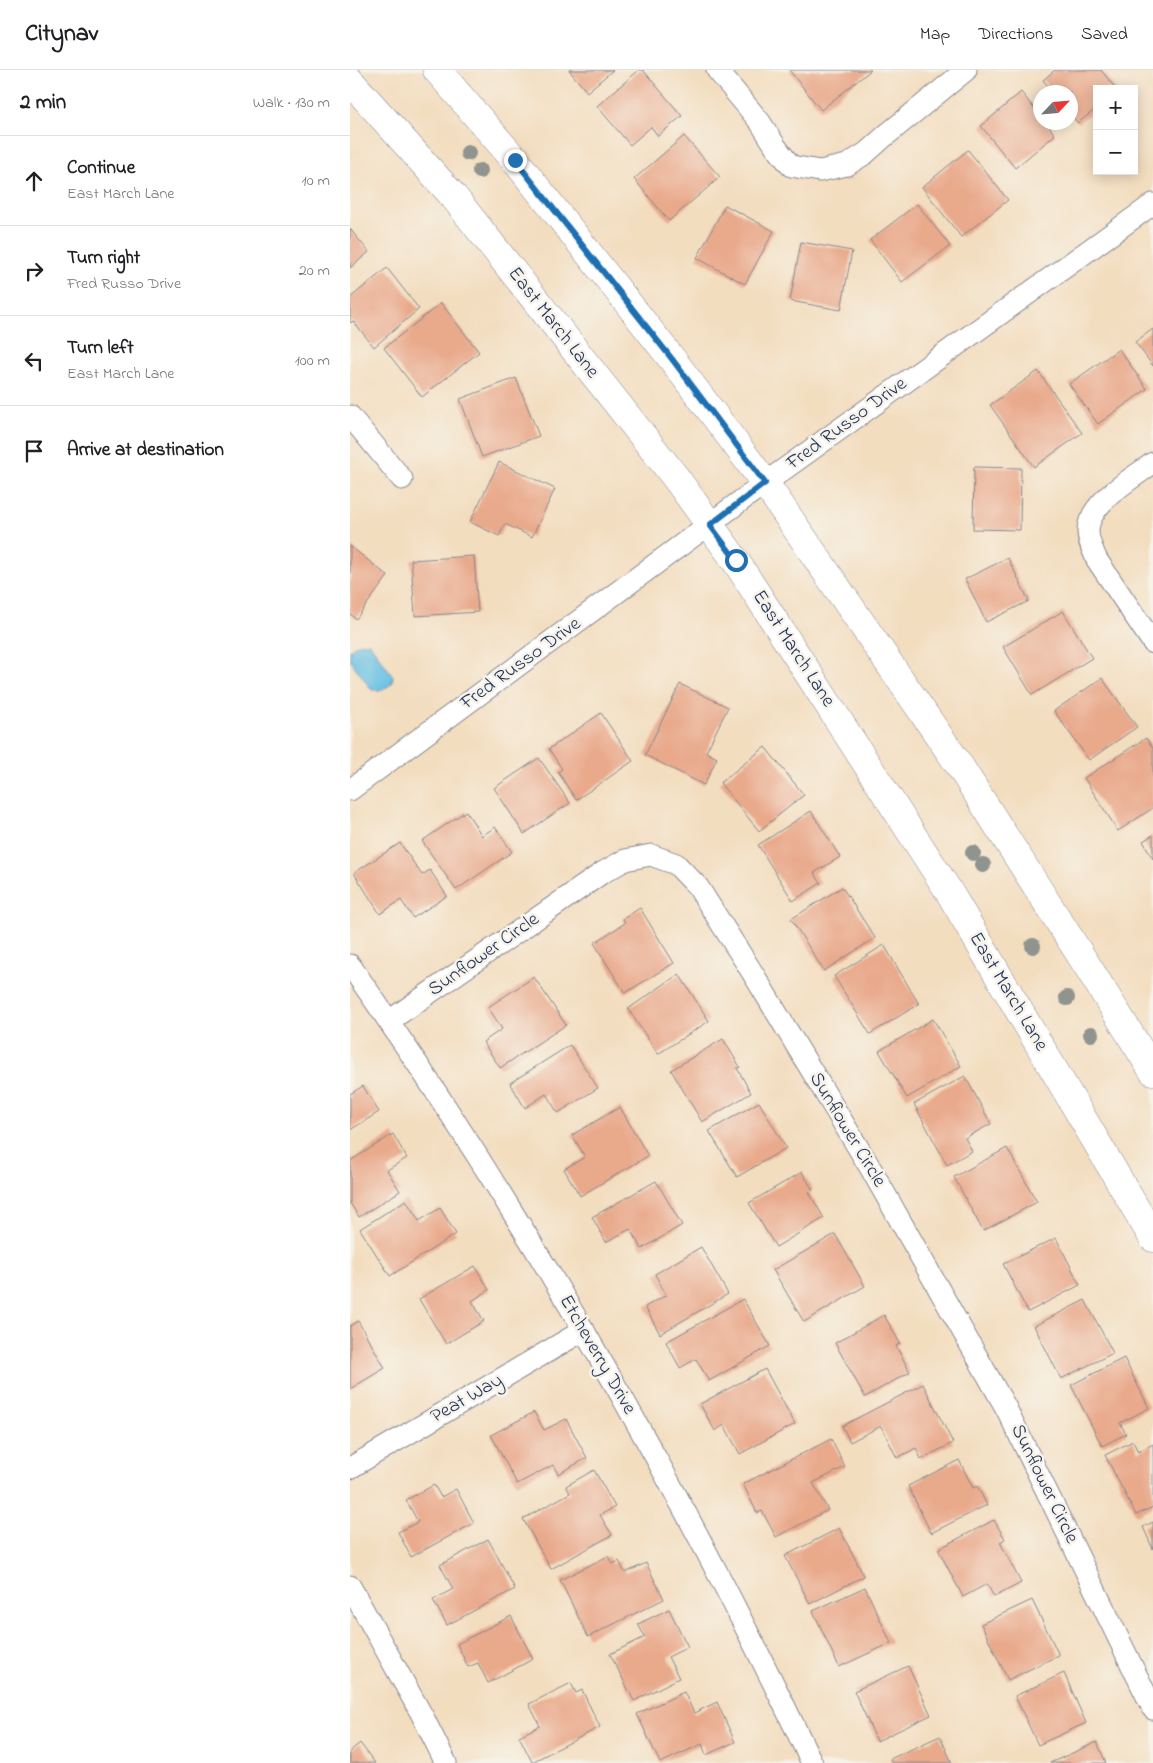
<!DOCTYPE html>
<meta charset="utf-8">
<style>
body{margin:0;font-family:"Indie Flower",sans-serif;background:#f6f6f6;color:#202124}
.controls{position:absolute;right:15px;top:15px;display:grid;overflow:hidden;border-radius:0px;box-shadow:0 2px 12px #0003}
.controls button{width:45px;height:45px;display:grid;place-items:center;padding:0;border:0;border-bottom:1px solid #e0e0e0;background:#fff;color:#202124;font:25px sans-serif}
.compass{position:absolute;left:683px;top:15px;width:45px;height:45px;border-radius:50%;background:#fff;box-shadow:0 2px 12px #0003;rotate:64deg}
.stop{position:absolute;width:15px;height:15px;margin:-11px;border:4px solid #1f6fb2;border-radius:50%;background:#fff}
.stop.end{background:#1f6fb2;border-color:#fff;box-shadow:0 1px 5px #0008}
.list{margin:0;padding:0;list-style:none}
h2{display:flex;justify-content:space-between;align-items:center;height:65px;margin:0;padding:0 20px;font-size:21px}
h2 small{font-size:16px;font-weight:400;color:#757577}
.list li{display:grid;grid-template-columns:32px 1fr auto;gap:15px;align-items:center;box-sizing:border-box;height:90px;padding:0 20px;border-top:1px solid #e0e0e0}
.list b{display:block;font-size:19px;white-space:nowrap}
.list p{margin:0;font-size:16px;white-space:nowrap;color:#757577}
.list em{font-size:16px;font-style:normal;color:#757577}
.icon{flex:none;width:28px;height:28px;fill:none;stroke:currentColor;stroke-width:2;stroke-linecap:round;stroke-linejoin:round}
.map{position:relative;flex:none;width:803px;height:1693px;overflow:hidden}
header{display:flex;align-items:center;gap:30px;box-sizing:border-box;height:70px;padding:0 25px;background:#fff;border-bottom:1px solid #e0e0e0}
header strong{font-size:24px}
nav{display:flex;gap:28px;margin-inline-start:auto;font-size:18px}
main{display:flex}
aside{flex:1;background:#fff}
.map>svg:first-child{display:block}
.water{fill:#66c0e4;stroke:#4078a1}
.building{fill:#e9a98b}
.lines{fill:none;stroke-linecap:round;stroke-linejoin:round}
.street-casing{stroke:#87868e;stroke-width:23}
.secondary-casing{stroke:#87868e;stroke-width:29}
.street{stroke:#fff;stroke-width:21}
.secondary{stroke:#fff;stroke-width:28}
.tree{fill:#8f948e}
.route{stroke:#1f6fb2;stroke-width:6}
.labels{text-anchor:middle;dominant-baseline:central;stroke-width:5;stroke-linejoin:round;paint-order:stroke}
.street-label{font-size:20px;fill:#1b2f5e;stroke:#f7f3e8}
</style>
<header>
<strong>Citynav</strong>
<nav><a>Map</a><a>Directions</a><a>Saved</a></nav>
</header>
<main>
<aside>
<h2>2 min<small>Walk · 130 m</small></h2>
<ul class="list">
<li><svg class="icon" aria-label="ahead" viewBox="0 0 24 24"><path d="M12 20V5M6 11l6-6 6 6"/></svg><div><b>Continue</b><p>East March Lane</p></div><em>10 m</em></li>
<li><svg class="icon" aria-label="right" viewBox="0 0 24 24"><path d="M7 20v-9h11M14 6l5 5-5 5"/></svg><div><b>Turn right</b><p>Fred Russo Drive</p></div><em>20 m</em></li>
<li><svg class="icon" aria-label="left" viewBox="0 0 24 24"><path d="M17 20v-9H6M10 6l-5 5 5 5"/></svg><div><b>Turn left</b><p>East March Lane</p></div><em>100 m</em></li>
<li><svg class="icon" aria-label="arrive" viewBox="0 0 24 24"><path d="M6 21V4h12l-3 4 3 4H6"/></svg><div><b>Arrive at destination</b></div></li>
</ul>
</aside>
<div class="map">
<svg width="803" height="1693" viewBox="0 0 803 1693">
<rect width="100%" height="100%" fill="#f7f3e8"/>
<filter id="ink" filterUnits="userSpaceOnUse"><feTurbulence type="fractalNoise" baseFrequency=".02" numOctaves="2"/><feDisplacementMap in="SourceGraphic" scale="10" xChannelSelector="R" yChannelSelector="G"/><feConvolveMatrix kernelMatrix="1 2 1 2 8 2 1 2 1" color-interpolation-filters="sRGB"/></filter>
<filter id="wash" filterUnits="userSpaceOnUse"><feTurbulence type="fractalNoise" baseFrequency=".0096" numOctaves="4" result="noise"/><feDisplacementMap in="SourceGraphic" scale="20" xChannelSelector="R" yChannelSelector="G"/><feGaussianBlur stdDeviation="1.12" result="paint"/><feColorMatrix in="noise" values="0 0 0 0 0 0 0 0 0 0 0 0 0 0 0 0 0 1.4 0 .05"/><feComposite in="paint" operator="in"/></filter>
<g filter="url(#wash)">
<rect width="100%" height="100%" fill="#f3ddbf"/>
<polygon class="water" points="13,573 19,573 43,606 42,613 33,620 22,620 0,590 0,580 6,575"/>
<g id="blocks">
<g class="building">
<polygon points="219,0 263,0 237,22"/>
<polygon points="289,0 293,0 332,46 308,66 301,57 280,75 247,36"/>
<polygon points="439,0 521,0 471,40"/>
<polygon points="705,0 751,0 766,19 747,19 747,38 728,53 720,44 720,22 703,22 693,10"/>
<polygon points="671,22 690,46 690,52 696,52 705,65 665,98 631,56"/>
<polygon points="334,66 370,107 319,151 284,109"/>
<polygon points="618,80 658,130 611,167 572,117"/>
<polygon points="567,134 600,176 552,212 520,170"/>
<polygon points="375,135 424,161 395,214 347,188"/>
<polygon points="0,159 19,182 0,198"/>
<polygon points="451,172 502,181 491,240 440,231"/>
<polygon points="37,198 69,239 24,277 3,251 1,253 0,251 0,228"/>
<polygon points="91,233 129,282 72,327 34,278"/>
<polygon points="803,259 803,296 785,272"/>
<polygon points="769,279 797,319 748,354 719,314"/>
<polygon points="688,301 732,363 684,397 640,335"/>
<polygon points="166,308 189,366 132,387 110,329"/>
<polygon points="149,392 205,419 182,467 155,454 149,466 120,452"/>
<polygon points="624,397 671,398 670,460 623,459"/>
<polygon points="0,476 38,506 6,549 0,544"/>
<polygon points="124,486 128,542 65,546 61,490"/>
<polygon points="658,488 679,531 636,552 615,509"/>
<polygon points="713,541 742,588 682,625 653,577"/>
<polygon points="752,608 787,657 739,690 704,641"/>
<polygon points="330,614 378,637 356,682 367,688 354,715 295,685"/>
<polygon points="251,643 283,691 226,730 208,702 212,699 199,679"/>
<polygon points="796,668 803,678 803,738 768,761 734,708"/>
<polygon points="415,677 454,725 409,761 370,713"/>
<polygon points="189,688 220,733 174,764 144,718"/>
<polygon points="116,741 132,766 145,757 162,782 106,820 72,771"/>
<polygon points="461,741 490,787 464,803 471,813 443,831 408,775"/>
<polygon points="803,765 803,789 793,771"/>
<polygon points="50,773 72,805 80,800 97,826 63,848 51,830 30,844 4,803"/>
<polygon points="492,817 525,868 474,901 441,849"/>
<polygon points="290,838 324,893 275,923 244,873 275,853 273,849"/>
<polygon points="534,875 569,934 520,964 484,906"/>
<polygon points="329,904 359,951 308,984 278,939"/>
<polygon points="184,907 216,955 150,998 133,972 152,959 138,937"/>
<polygon points="583,949 611,996 557,1028 529,981"/>
<polygon points="373,969 390,997 387,998 401,1023 352,1052 321,1000"/>
<polygon points="220,975 248,1018 208,1043 196,1024 175,1038 160,1013"/>
<polygon points="615,1006 641,1054 615,1068 622,1081 597,1095 564,1034"/>
<polygon points="13,1016 29,1042 0,1060 0,1024"/>
<polygon points="409,1032 436,1078 387,1107 359,1061"/>
<polygon points="270,1037 298,1086 230,1126 214,1099 235,1087 222,1065"/>
<polygon points="43,1064 57,1088 37,1100 50,1121 9,1147 0,1133 0,1091"/>
<polygon points="657,1078 687,1132 633,1161 604,1107"/>
<polygon points="452,1102 463,1120 459,1122 474,1148 426,1177 399,1133"/>
<polygon points="306,1111 332,1155 292,1179 280,1159 256,1172 242,1147"/>
<polygon points="56,1130 69,1151 90,1138 106,1164 40,1206 10,1159"/>
<polygon points="485,1164 515,1216 454,1252 423,1200"/>
<polygon points="706,1168 730,1215 678,1242 653,1194"/>
<polygon points="351,1177 378,1224 310,1264 295,1237 316,1225 305,1204"/>
<polygon points="125,1196 139,1220 122,1231 134,1251 96,1274 69,1229"/>
<polygon points="393,1229 420,1276 359,1311 346,1289 330,1298 316,1272"/>
<polygon points="735,1230 763,1283 711,1309 684,1256"/>
<polygon points="534,1245 550,1273 546,1276 560,1302 515,1327 485,1273"/>
<polygon points="8,1251 35,1298 0,1319 0,1256"/>
<polygon points="774,1288 799,1338 770,1353 776,1364 752,1376 721,1315"/>
<polygon points="415,1299 445,1354 390,1384 374,1355 365,1361 350,1334"/>
<polygon points="573,1314 603,1373 571,1389 566,1378 547,1388 531,1356 500,1372 492,1356"/>
<polygon points="184,1342 194,1360 216,1349 237,1388 208,1404 203,1395 167,1414 141,1365"/>
<polygon points="481,1369 495,1397 463,1413 478,1440 426,1467 412,1441 407,1443 393,1414"/>
<polygon points="783,1371 788,1382 803,1374 803,1437 786,1445 755,1385"/>
<polygon points="609,1390 623,1418 627,1416 637,1435 581,1463 558,1416"/>
<polygon points="244,1400 265,1437 250,1445 262,1465 201,1499 173,1449 220,1423 216,1416"/>
<polygon points="84,1415 91,1427 106,1419 124,1453 61,1487 48,1462 68,1452 56,1430"/>
<polygon points="644,1450 655,1469 650,1472 671,1513 644,1527 637,1514 613,1527 588,1479"/>
<polygon points="803,1452 803,1479 793,1457"/>
<polygon points="489,1458 514,1506 460,1534 435,1486"/>
<polygon points="138,1469 165,1519 97,1555 83,1530 103,1519 90,1495"/>
<polygon points="258,1486 262,1494 269,1491 275,1503 296,1493 314,1529 238,1567 210,1510"/>
<polygon points="515,1517 541,1573 489,1597 463,1541"/>
<polygon points="682,1530 709,1585 658,1610 631,1554"/>
<polygon points="319,1539 338,1577 318,1587 329,1608 284,1631 260,1584 295,1567 288,1554"/>
<polygon points="161,1546 183,1589 138,1613 128,1593 118,1597 107,1574"/>
<polygon points="558,1596 581,1645 527,1671 504,1621"/>
<polygon points="714,1603 736,1653 688,1675 665,1626"/>
<polygon points="221,1613 226,1623 232,1620 250,1657 182,1692 169,1666 190,1656 179,1634"/>
<polygon points="334,1622 344,1643 367,1632 385,1672 356,1685 352,1674 310,1693 287,1644"/>
<polygon points="590,1666 602,1693 542,1693 540,1689"/>
<polygon points="747,1672 756,1693 700,1693"/>
<polygon points="10,1673 25,1693 0,1693 0,1681"/>
</g>
</g>
</g>
<g filter="url(#ink)">
<use href="#blocks" fill-opacity="0" stroke="#87868e" stroke-width="1"/>
<g class="lines">
<defs>
<g id="street">
<polyline points="367,0 410,52 426,77 441,96 470,101 497,95 516,83 535,66 616,0"/>
<polyline points="0,346 52,409"/>
<path d="M803,393C783,408 738,433 738,461C738,471 743,481 747,490L803,573"/>
<polyline points="0,720 415,413 803,134"/>
<path d="M0,895C176,1147 330,1415 462,1693"/>
<polyline points="39,951 252,803 275,790 301,785 326,794 348,817 402,902 521,1099 656,1338 803,1639"/>
<polyline points="0,1398 234,1260"/>
<polyline points="0,1516 72,1645 96,1693"/>
</g>
<g id="secondary">
<polyline points="87,0 165,90 322,289 415,413 609,695 738,897 803,1001"/>
<polyline points="0,11 104,127 326,408 385,490 598,820 803,1168"/>
</g>
</defs>
<use href="#street" class="street-casing"/>
<use href="#secondary" class="secondary-casing"/>
<use href="#street" class="street"/>
<use href="#secondary" class="secondary"/>
</g>
<g class="tree">
<circle cx="118" cy="83" r="8"/>
<circle cx="130" cy="101" r="8"/>
<circle cx="623" cy="783" r="8"/>
<circle cx="633" cy="795" r="8"/>
<circle cx="683" cy="876" r="8"/>
<circle cx="717" cy="928" r="8"/>
<circle cx="741" cy="964" r="8"/>
</g>
</g>
<g class="lines" filter="url(#ink)">
<polyline class="route" points="165,90 322,289 415,413 360,455 386,490"/>
</g>
<g class="labels">
<g class="street-label">
<text transform="translate(203 253) rotate(52)">East March Lane</text>
<text transform="translate(497 354) rotate(-36)">Fred Russo Drive</text>
<text transform="translate(443 579) rotate(57)">East March Lane</text>
<text transform="translate(171 594) rotate(-36)">Fred Russo Drive</text>
<text transform="translate(134 885) rotate(-35)">Sunflower Circle</text>
<text transform="translate(658 922) rotate(59)">East March Lane</text>
<text transform="translate(497 1060) rotate(59)">Sunflower Circle</text>
<text transform="translate(247 1285) rotate(60)">Etcheverry Drive</text>
<text transform="translate(117 1329) rotate(-30)">Peat Way</text>
<text transform="translate(694 1414) rotate(64)">Sunflower Circle</text>
</g>
</g>
</svg>
<div class="controls">
<button>+</button>
<button>−</button>
</div>
<svg class="compass" viewBox="-18 -18 36 36"><path d="M0-13l5 13h-10z" fill="#e53935"/><path d="M0 13l5-13h-10z" fill="#757577"/></svg>
<div class="stop" style="left:386px;top:490px"></div>
<div class="stop end" style="left:165px;top:90px"></div>
</div>
</main>
